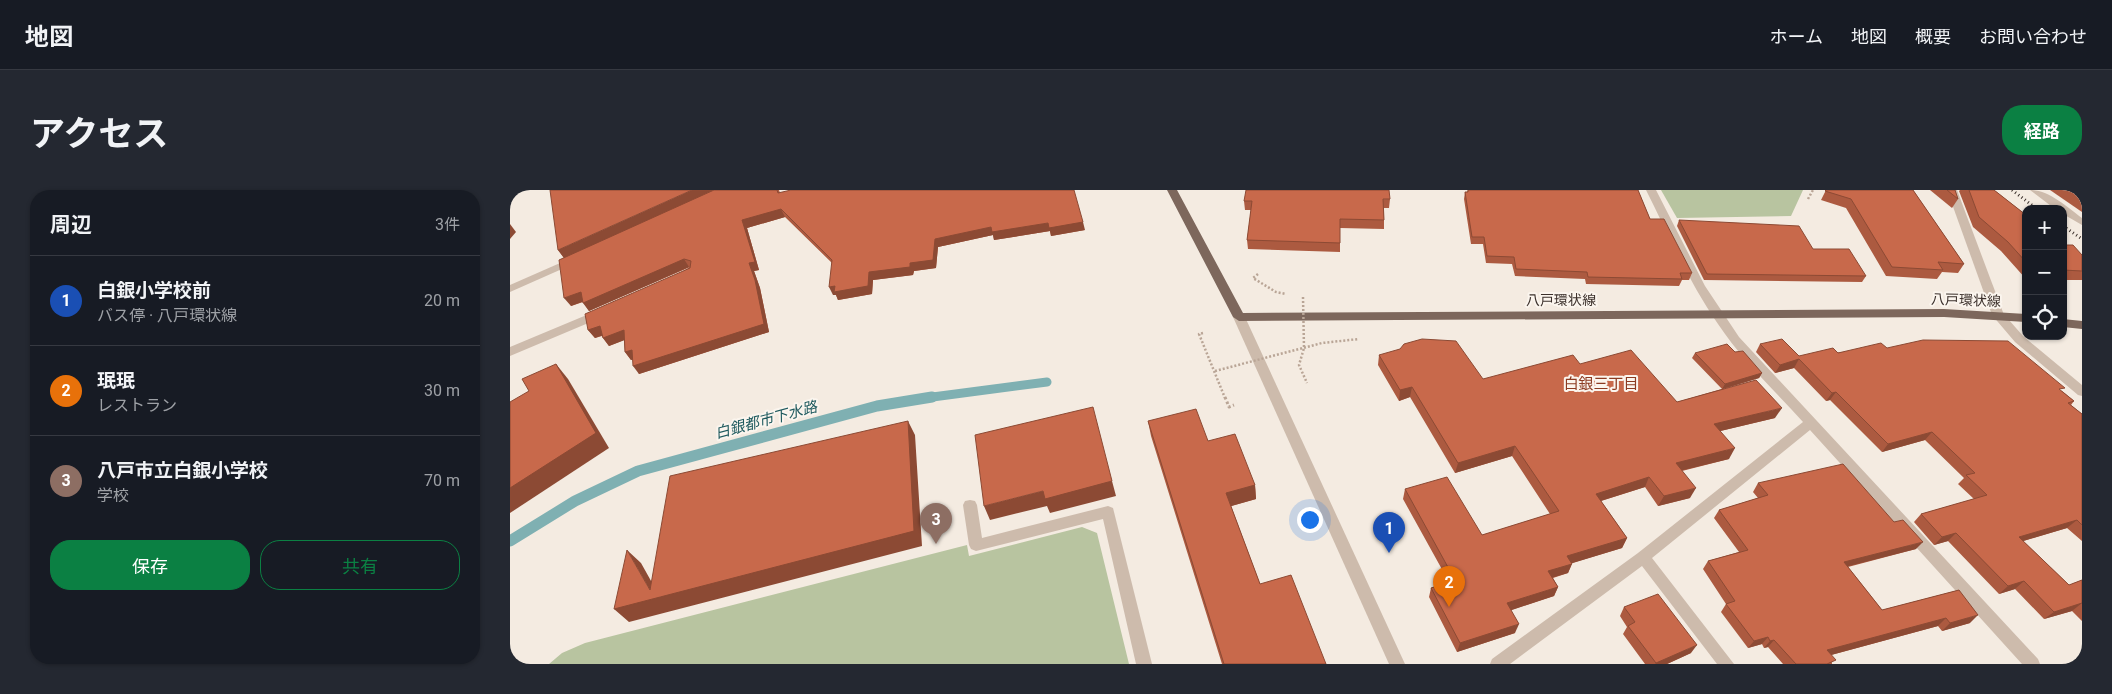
<!DOCTYPE html>
<html lang="ja">
<meta charset="utf-8">
<style>
body{margin:0;font-family:Roboto,"Noto Sans JP",sans-serif;background:#242831;color:#f1f3f6}
.controls{position:absolute;right:15px;top:15px;display:grid;overflow:hidden;border-radius:10px;box-shadow:0 1px 4px #0004}
.controls button{width:45px;height:45px;display:grid;place-items:center;padding:0;border:0;border-bottom:1px solid #363941;background:#171b24;color:#f1f3f6;font:25px sans-serif}
.you{position:absolute;left:799px;top:329px;width:18px;height:18px;margin:-12px;border:4px solid #fff;border-radius:50%;background:#1a73e8;box-shadow:0 0 0 8px #1a73e833}
.badge{display:grid;place-items:center;width:32px;height:32px;border-radius:50%;background:#0b8043;color:#fff;font-size:16px;font-weight:700}
.pin{position:absolute;translate:-50% -41px;filter:drop-shadow(0 1px 2px #0008)}
.pin::after{content:'';position:absolute;top:26px;width:18px;height:15px;background:inherit;clip-path:polygon(0 0,100% 0,50% 100%)}
.list{margin:0;padding:0;list-style:none}
h2{display:flex;justify-content:space-between;align-items:center;height:65px;margin:0;padding:0 20px;font-size:21px}
h2 small{font-size:16px;font-weight:400;color:#9ea1a6}
.list li{display:grid;grid-template-columns:32px 1fr auto;gap:15px;align-items:center;box-sizing:border-box;height:90px;padding:0 20px;border-top:1px solid #363941}
.list b{display:block;font-size:19px;white-space:nowrap}
.list p{margin:0;font-size:16px;white-space:nowrap;color:#9ea1a6}
.list em{font-size:16px;font-style:normal;color:#9ea1a6}
.actions{display:flex;gap:10px;padding:15px 20px}
.actions a{flex:1;padding:11px 0;border:1px solid #0b8043;border-radius:20px;text-align:center;font-size:18px;color:#0b8043}
.actions .main{background:#0b8043;color:#fff}
.icon{flex:none;width:28px;height:28px;fill:none;stroke:currentColor;stroke-width:2;stroke-linecap:round;stroke-linejoin:round}
.map{position:relative;flex:none;width:1572px;height:474px;overflow:hidden;border-radius:20px}
header{display:flex;align-items:center;gap:30px;box-sizing:border-box;height:70px;padding:0 25px;background:#171b24;border-bottom:1px solid #363941}
header strong{font-size:24px}
nav{display:flex;gap:28px;margin-inline-start:auto;font-size:18px}
.intro{display:flex;align-items:center;justify-content:space-between;box-sizing:border-box;height:120px;padding:0 30px}
h1{margin:0;font-size:35px}
.button{padding:12px 22px;border-radius:20px;background:#0b8043;color:#fff;font-size:18px;font-weight:700}
main{display:flex;gap:30px;padding:0 30px}
aside{flex:1;background:#171b24;border-radius:20px;box-shadow:0 1px 4px #0004}
.map>svg:first-child{display:block}
.green{fill:#b8c4a0}
.lines{fill:none;stroke-linecap:round;stroke-linejoin:round}
.stream-far1{stroke:#7fb0b2;stroke-width:9}
.stream{stroke:#7fb0b2;stroke-width:11}
.path-far1{stroke:#b9a596;stroke-width:2.5;stroke-dasharray:2 2;stroke-linecap:butt}
.path{stroke:#b9a596;stroke-width:3;stroke-dasharray:2.5 2.5;stroke-linecap:butt}
.service{fill:#cdbbac;fill-rule:evenodd}
.minor{fill:#cdbbac;fill-rule:evenodd}
.tertiary{fill:#cdbbac;fill-rule:evenodd}
.primary{fill:#7d675c;fill-rule:evenodd}
.rail{stroke:#3b302b;stroke-width:3;stroke-dasharray:1 3;stroke-linecap:butt}
.path-bridge{stroke:#b9a596;stroke-width:2.5;stroke-dasharray:2 2;stroke-linecap:butt}
.wall{fill:#ac5a40}
.shaded-wall{fill:#8c4a34}
.building{fill:#c8694b;stroke:#8c4a34}
.labels{text-anchor:middle;dominant-baseline:central;stroke-width:4;stroke-linejoin:round;paint-order:stroke}
.street-label{font-size:14px;fill:#3b302b;stroke:#fbf5ee}
.neighbourhood-label{font-size:15px;fill:#8c3b22;stroke:#fbf5ee}
.water-label{font-size:15px;font-style:italic;fill:#1f5a5e;stroke:#fbf5ee}
</style>
<header>
<strong>地図</strong>
<nav><a>ホーム</a><a>地図</a><a>概要</a><a>お問い合わせ</a></nav>
</header>
<div class="intro"><h1>アクセス</h1><a class="button">経路</a></div>
<main>
<aside>
<h2>周辺<small>3件</small></h2>
<ul class="list">
<li><span class="badge" style="background:#1a4fb4">1</span><div><b>白銀小学校前</b><p>バス停 · 八戸環状線</p></div><em>20 m</em></li>
<li><span class="badge" style="background:#e8710a">2</span><div><b>珉珉</b><p>レストラン</p></div><em>30 m</em></li>
<li><span class="badge" style="background:#8d6e63">3</span><div><b>八戸市立白銀小学校</b><p>学校</p></div><em>70 m</em></li>
</ul>
<div class="actions"><a class="main">保存</a><a>共有</a></div>
</aside>
<div class="map">
<svg width="1572" height="474" viewBox="0 0 1572 474">
<rect width="100%" height="100%" fill="#f4ebe1"/>
<g class="green">
<polygon points="1151,0 1293,0 1281,26 1167,28"/>
<polygon points="572,337 587,343 619,474 39,474 52,463 75,453 457,355 459,366"/>
</g>
<g class="lines">
<polyline class="stream-far1" points="415,208 537,192"/>
<polyline class="stream" points="0,351 65,311 128,281 367,216 422,207"/>
<g class="path-far1">
<polyline points="1298,9 1303,0"/>
<polyline points="748,84 743,88 766,102 776,104"/>
<polyline points="693,143 689,144 715,208"/>
</g>
<polyline class="path" points="715,207 719,217 724,215"/>
<polygon class="service" points="460,310 465,311 467,315 472,348 598,316 603,318 642,474 626,474 593,329 466,361 461,359 459,355 453,315 455,311"/>
<g class="minor">
<path d="M1136,0H1146L1195,96L1229,147L1528,469L1530,474H1512L1300,240L1142,368L1224,474H1207L1132,376L1000,474H980L982,469L1128,363L1293,232C1264,200 1232,170 1208,134C1179,92 1159,46 1136,0Z"/>
<polygon points="1437,0 1447,0 1494,125 1492,128 1488,129 1482,125"/>
<path d="M1520,0C1539,0 1557,17 1572,28V35L1553,24V19H1545Z"/>
<polygon points="66,66 71,69 70,71 0,102 0,95"/>
<polygon points="91,119 97,123 95,126 0,166 0,157"/>
</g>
<g class="tertiary">
<polygon points="1488,121 1492,122 1513,146 1572,195 1572,206 1568,205 1505,152 1482,125"/>
<polygon points="729,123 735,127 895,474 879,474 723,127"/>
</g>
<g class="primary">
<polygon points="657,0 667,0 733,123 1434,119 1516,124 1516,132 1434,127 729,131 723,127"/>
<polygon points="1553,129 1572,131 1572,139 1553,137"/>
</g>
<g class="rail">
<polyline points="1502,0 1527,19"/>
<polyline points="1553,36 1572,49"/>
</g>
<g class="path-bridge">
<polyline points="793,107 794,158 789,175 797,193"/>
<polyline points="705,181 812,153 849,149"/>
</g>
</g>
<g class="wall">
<polygon points="204,0 269,0 270,3 575,40 541,46 540,41 484,50 483,45 428,57 426,78 404,81 403,85 363,90 362,104 328,110 326,105 323,105 322,73 275,27 237,38 249,80 244,81 250,98 259,142 129,184 123,169 121,170 115,162 114,150 99,156 93,148 92,146 85,148 78,140 180,77 79,121 73,112 61,116 54,68 48,60"/>
<polygon points="958,0 1128,0 1140,29 1182,83 1179,90 1172,90 1169,96 1076,94 1075,89 1005,86 1002,74 976,73 973,54 961,54 954,9 955,2 957,2"/>
<polygon points="1316,0 1403,0 1454,74 1448,83 1432,82 1427,89 1376,86 1336,18 1311,10"/>
<polygon points="1420,0 1445,0 1448,9 1442,18"/>
<polygon points="1450,0 1484,0 1516,25 1516,89 1491,61 1463,37 1449,1"/>
<polygon points="1540,0 1572,0 1572,22"/>
<polygon points="880,9 879,18 874,18 874,39 830,38 830,62 738,59 737,50 741,20 735,20 734,11"/>
<polygon points="1169,30 1303,59 1356,86 1352,92 1194,90 1167,36"/>
<polygon points="1553,55 1572,65 1572,90 1553,90"/>
<polygon points="1250,154 1289,166 1377,158 1552,201 1564,211 1561,215 1572,224 1572,351 1557,338 1513,351 1559,395 1572,390 1572,431 1562,421 1534,429 1505,399 1489,404 1438,351 1424,355 1404,332 1411,324 1464,309 1448,294 1454,288 1415,250 1372,262 1320,210 1316,211 1284,178 1265,183 1246,162"/>
<polygon points="1225,162 1252,183 1249,188 1214,199 1265,228 1210,241 1219,269 1172,281 1180,308 1148,316 1135,297 1091,311 1117,348 1112,358 1062,373 1058,383 1043,388 1048,397 1044,406 1001,420 1005,443 947,462 919,407 921,398 939,392 893,309 895,299 972,345 1040,324 1002,266 945,283 900,207 889,211 868,175 869,165 973,189 1070,174 1167,212 1212,199 1182,168 1185,163"/>
<polygon points="638,231 698,251 745,295 746,309 721,316 750,394 816,474 712,474 641,246"/>
<polygon points="1248,293 1406,359 1338,377 1372,420 1449,400 1460,433 1432,441 1428,436 1321,465 1322,474 1273,474 1258,457 1254,458 1252,454 1238,458 1211,422 1216,414 1193,379 1198,371 1229,362 1204,328 1209,320 1248,308 1243,302"/>
<polygon points="1114,417 1181,463 1157,474 1135,474 1113,444 1117,437 1110,426"/>
</g>
<g class="shaded-wall">
<polygon points="182,0 204,0 54,68 48,60"/>
<polygon points="271,19 275,27 237,38 249,80 244,81 250,98 259,142 129,184 123,176 232,30"/>
<polygon points="573,32 575,40 541,46 540,41 484,50 483,45 428,57 426,78 404,81 403,85 363,90 362,104 328,110 326,105 323,105 319,97 359,82 400,73 425,49 481,37 538,33"/>
<polygon points="0,34 6,42 0,49"/>
<polygon points="174,69 179,77 79,121 73,113"/>
<polygon points="71,102 77,110 61,116 54,108"/>
<polygon points="90,136 96,144 85,148 78,140"/>
<polygon points="114,140 120,148 99,156 93,148"/>
<polygon points="122,160 129,168 121,170 115,162"/>
<polygon points="1289,169 1284,178 1265,183 1270,175"/>
<polygon points="46,174 58,189 99,258 0,323 0,298"/>
<polygon points="1252,183 1249,188 1212,199 1215,194"/>
<polygon points="902,197 900,207 889,211 890,200"/>
<polygon points="1326,202 1320,210 1316,211 1322,203"/>
<polygon points="1272,218 1265,228 1198,244 1204,234"/>
<polygon points="398,231 405,245 412,356 119,432 104,419 140,400 117,360 131,373 150,407"/>
<polygon points="1422,242 1415,250 1372,262 1378,254"/>
<polygon points="1005,256 1002,266 945,283 948,273"/>
<polygon points="1225,258 1219,269 1161,283 1166,273"/>
<polygon points="1139,287 1135,297 1081,314 1086,304"/>
<polygon points="602,291 606,306 540,323 537,316 480,330 474,316 533,301"/>
<polygon points="745,295 746,309 718,317 716,303"/>
<polygon points="1186,298 1180,308 1148,316 1154,306"/>
<polygon points="1567,330 1557,338 1500,355 1509,347"/>
<polygon points="1446,343 1438,351 1424,355 1432,347"/>
<polygon points="1117,348 1112,358 1053,376 1057,366"/>
<polygon points="1413,352 1406,359 1327,379 1334,372"/>
<polygon points="1062,374 1058,383 1034,390 1038,381"/>
<polygon points="1514,391 1505,399 1489,404 1498,396"/>
<polygon points="1048,397 1044,406 993,423 997,413"/>
<polygon points="1572,413 1562,421 1534,429 1544,422"/>
<polygon points="1468,425 1460,433 1432,441 1440,433"/>
<polygon points="1436,428 1428,436 1310,468 1317,460"/>
<polygon points="1009,434 1005,443 947,462 950,453"/>
<polygon points="1258,447 1252,454 1238,458 1244,451"/>
<polygon points="1264,450 1258,457 1254,458 1260,451"/>
<polygon points="1187,455 1181,463 1157,474 1145,474 1146,473"/>
</g>
<g class="building">
<polygon points="40,0 182,0 48,60"/>
<polygon points="204,0 267,0 268,3 281,0 564,0 573,32 539,38 538,33 482,42 481,37 425,49 423,70 400,73 400,77 359,82 358,96 324,102 325,96 319,97 322,70 271,19 232,30 245,72 239,73 245,90 254,134 123,176 122,160 115,162 114,140 93,148 90,136 78,140 75,124 180,78 181,71 174,69 73,113 71,102 54,108 49,70"/>
<polygon points="736,0 879,0 880,9 873,9 874,30 830,29 830,53 737,50 742,11 734,11"/>
<polygon points="958,0 1128,0 1140,29 1154,29 1182,83 1170,83 1172,89 1078,87 1077,82 1006,79 1004,67 977,66 974,47 962,47 955,2 958,2"/>
<polygon points="1316,0 1403,0 1454,74 1428,72 1433,80 1382,77 1341,9 1315,1"/>
<polygon points="1437,0 1445,0 1448,9"/>
<polygon points="1459,0 1484,0 1516,25 1516,72 1498,52 1469,27"/>
<polygon points="1561,0 1572,0 1572,8"/>
<polygon points="1169,30 1289,36 1303,59 1339,59 1356,86 1197,84"/>
<polygon points="1553,55 1563,55 1572,65 1572,81 1553,80"/>
<polygon points="912,149 946,151 973,189 1063,165 1070,174 1121,160 1167,212 1246,190 1272,218 1204,234 1225,258 1166,273 1186,298 1154,306 1139,287 1086,304 1117,348 1057,366 1062,374 1038,381 1048,397 997,413 1009,434 950,453 921,398 945,390 895,299 937,287 972,345 1049,321 1005,256 948,273 902,197 890,200 869,165 890,159 894,154"/>
<polygon points="1272,149 1289,166 1323,158 1328,163 1371,153 1377,158 1413,150 1498,151 1555,198 1549,199 1564,211 1558,213 1572,224 1572,335 1567,330 1509,347 1559,395 1572,390 1572,413 1544,422 1514,391 1498,396 1446,343 1432,347 1411,324 1477,305 1456,285 1465,283 1422,242 1378,254 1326,202 1322,203 1289,169 1270,175 1250,154"/>
<polygon points="1217,154 1225,162 1233,161 1252,183 1215,194 1185,163"/>
<polygon points="46,174 86,243 0,298 0,212 19,201 12,189"/>
<polygon points="583,217 602,291 535,309 533,301 474,316 465,245"/>
<polygon points="686,219 698,251 725,244 745,295 716,303 750,394 781,385 816,474 714,474 638,231"/>
<polygon points="398,231 404,341 104,419 117,360 140,400 160,286"/>
<polygon points="1333,274 1384,332 1393,330 1413,352 1334,372 1372,420 1449,400 1468,425 1440,433 1436,428 1317,460 1326,470 1317,474 1286,474 1264,450 1260,451 1258,447 1244,451 1216,414 1225,411 1198,371 1238,360 1209,320 1258,305 1248,293"/>
<polygon points="1148,404 1187,455 1146,473 1118,436 1125,432 1114,417"/>
</g>
<g class="labels">
<g class="street-label">
<text x="1051" y="110">八戸環状線</text>
<text transform="translate(1456 110) rotate(2)">八戸環状線</text>
</g>
<g class="neighbourhood-label">
<text x="1091" y="194">白銀三丁目</text>
</g>
<g class="water-label">
<text transform="translate(256 230) rotate(-15)">白銀都市下水路</text>
</g>
</g>
</svg>
<div class="controls">
<button>+</button>
<button>−</button>
<button><svg class="icon" aria-label="locate" viewBox="0 0 24 24"><circle cx="12" cy="12" r="6"/><path d="M12 2v4M12 18v4M2 12h4M18 12h4"/></svg></button>
</div>
<div class="you"></div>
<div class="pin badge" style="left:879px;top:363px;background:#1a4fb4">1</div>
<div class="pin badge" style="left:939px;top:417px;background:#e8710a">2</div>
<div class="pin badge" style="left:426px;top:354px;background:#8d6e63">3</div>
</div>
</main>
